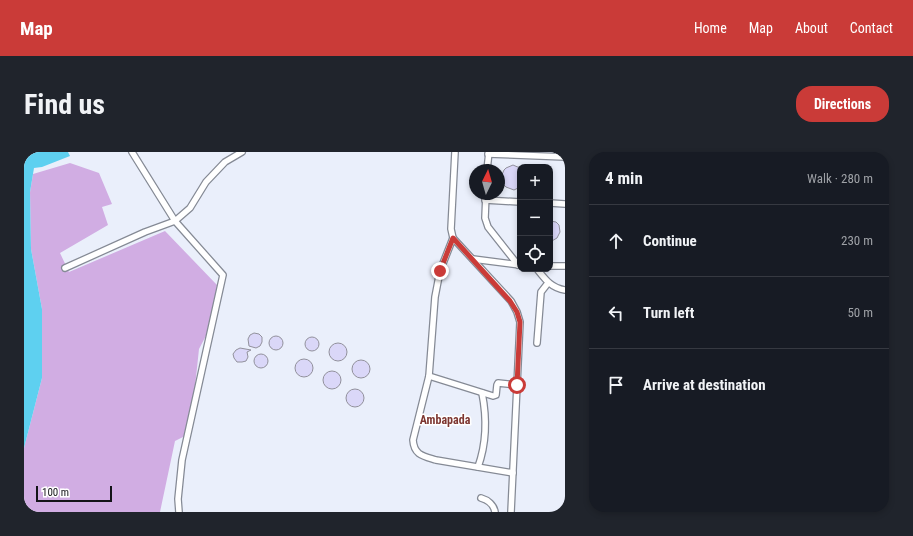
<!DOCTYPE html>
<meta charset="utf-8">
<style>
body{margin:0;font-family:"Roboto Condensed",sans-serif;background:#20242c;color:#f1f3f6}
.controls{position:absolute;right:12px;top:12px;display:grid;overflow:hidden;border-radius:8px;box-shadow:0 2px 6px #0003}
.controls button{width:36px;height:36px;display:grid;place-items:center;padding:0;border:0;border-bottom:1px solid #363941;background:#171b24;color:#f1f3f6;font:20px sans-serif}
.compass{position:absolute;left:445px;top:12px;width:36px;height:36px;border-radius:50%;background:#171b24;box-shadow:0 2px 6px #0003;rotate:5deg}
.scale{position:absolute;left:12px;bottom:10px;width:76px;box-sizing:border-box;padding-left:4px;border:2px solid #131418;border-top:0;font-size:11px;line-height:14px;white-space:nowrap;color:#131418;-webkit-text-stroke:3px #fff;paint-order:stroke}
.stop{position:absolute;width:12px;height:12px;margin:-9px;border:3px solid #ca3b38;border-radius:50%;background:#fff}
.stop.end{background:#ca3b38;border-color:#fff;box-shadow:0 1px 4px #0008}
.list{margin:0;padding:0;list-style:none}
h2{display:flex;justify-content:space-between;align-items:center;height:52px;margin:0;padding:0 16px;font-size:17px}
h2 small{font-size:13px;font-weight:400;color:#9ea1a6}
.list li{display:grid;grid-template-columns:26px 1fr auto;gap:12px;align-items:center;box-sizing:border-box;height:72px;padding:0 16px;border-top:1px solid #363941}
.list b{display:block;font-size:15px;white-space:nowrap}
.list em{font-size:13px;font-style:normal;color:#9ea1a6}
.icon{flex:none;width:22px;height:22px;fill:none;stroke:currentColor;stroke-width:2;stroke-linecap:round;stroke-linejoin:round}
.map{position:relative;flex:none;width:541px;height:360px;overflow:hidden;border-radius:16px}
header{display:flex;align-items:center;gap:24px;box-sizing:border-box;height:56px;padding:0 20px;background:#ca3b38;color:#fff}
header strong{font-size:19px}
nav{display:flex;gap:22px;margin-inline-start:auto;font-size:14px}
.intro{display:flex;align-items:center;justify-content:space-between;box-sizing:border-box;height:96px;padding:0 24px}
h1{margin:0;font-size:28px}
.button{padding:10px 18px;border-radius:16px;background:#ca3b38;color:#fff;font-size:14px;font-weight:700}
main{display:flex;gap:24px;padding:0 24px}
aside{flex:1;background:#171b24;border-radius:16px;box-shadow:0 2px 6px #0003}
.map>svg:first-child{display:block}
.green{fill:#d1ade3}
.water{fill:#5ed0f0}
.building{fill:#dad7f8;stroke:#92919c}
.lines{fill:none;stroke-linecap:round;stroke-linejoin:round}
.minor-casing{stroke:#858a95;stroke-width:8}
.minor{stroke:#fff;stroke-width:5.5}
.route{stroke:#ca3b38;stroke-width:5}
.labels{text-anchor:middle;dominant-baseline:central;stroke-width:3;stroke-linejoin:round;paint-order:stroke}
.neighbourhood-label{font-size:12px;font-weight:bold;fill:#7d3631;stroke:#fff}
</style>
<header>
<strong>Map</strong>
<nav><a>Home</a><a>Map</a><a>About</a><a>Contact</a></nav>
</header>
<div class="intro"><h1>Find us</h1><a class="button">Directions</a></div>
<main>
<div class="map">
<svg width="541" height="360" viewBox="0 0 541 360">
<rect width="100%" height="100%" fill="#eaeffb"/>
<polygon class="green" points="46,11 75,21 88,52 78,55 84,73 36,101 45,120 141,79 193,133 186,176 175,197 170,244 161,284 151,289 136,360 0,360 0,296 18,226 18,157 7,97 6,40 9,22"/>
<polygon class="water" points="0,0 44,0 46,4 18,15 10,16 6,40 7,97 18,157 18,226 0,296"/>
<g class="building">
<polygon points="489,13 496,16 496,35 490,38 482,35 479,32 477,25 480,18 482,16"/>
<polygon points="526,69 532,70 535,73 536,80 533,86 526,90"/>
<polygon points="230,181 235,182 238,185 238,190 236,194 232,196 225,194 224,187 226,183"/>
<circle cx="252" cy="191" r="7"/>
<circle cx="288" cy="192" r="7"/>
<circle cx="314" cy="200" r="9"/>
<polygon points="216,196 227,198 223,200 224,205 222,209 218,210 213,210 210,206 209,202 212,198"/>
<circle cx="237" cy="209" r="7"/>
<circle cx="280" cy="216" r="9"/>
<circle cx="337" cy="217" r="9"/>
<circle cx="308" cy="228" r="9"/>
<circle cx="331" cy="246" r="9"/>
</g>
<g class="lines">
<defs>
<g id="minor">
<polyline points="108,0 151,69 166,56 182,30 201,10 218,0"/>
<path d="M431,0L427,77L429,86L416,119L411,145L405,224L389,288C390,303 399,304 412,308L489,321"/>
<polyline points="464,2 541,5"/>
<polyline points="463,18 465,0"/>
<polyline points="462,42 461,66 464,75 494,113"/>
<polyline points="461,48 496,50"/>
<polyline points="526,51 541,52"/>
<polyline points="429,86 487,149 493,160 496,170 487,360"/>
<polyline points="449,107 496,113"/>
<polyline points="526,114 541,114"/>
<polyline points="41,116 121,80 151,69 199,123 158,308 154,347 155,360"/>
<path d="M513,117C521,127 527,136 541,138"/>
<polyline points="513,191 517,140 524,131"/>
<polyline points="405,224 469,244 472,243 473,233 474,231 493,233"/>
<path d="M454,315C463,290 463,266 458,241"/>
<path d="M457,346C464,348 470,353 471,360"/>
</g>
</defs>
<use href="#minor" class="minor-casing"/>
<use href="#minor" class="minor"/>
</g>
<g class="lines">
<polyline class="route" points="416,119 429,86 486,149 493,160 496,170 493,233"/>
</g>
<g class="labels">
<g class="neighbourhood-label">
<text x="421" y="268">Ambapada</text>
</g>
</g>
</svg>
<div class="controls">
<button>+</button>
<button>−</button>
<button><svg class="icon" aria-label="locate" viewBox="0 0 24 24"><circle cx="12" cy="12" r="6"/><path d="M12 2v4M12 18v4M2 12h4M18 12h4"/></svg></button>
</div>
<svg class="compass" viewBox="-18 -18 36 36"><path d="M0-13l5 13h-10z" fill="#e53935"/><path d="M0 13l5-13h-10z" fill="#9ea1a6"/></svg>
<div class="scale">100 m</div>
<div class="stop" style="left:493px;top:233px"></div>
<div class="stop end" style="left:416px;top:119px"></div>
</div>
<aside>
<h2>4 min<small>Walk · 280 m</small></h2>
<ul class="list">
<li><svg class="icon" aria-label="ahead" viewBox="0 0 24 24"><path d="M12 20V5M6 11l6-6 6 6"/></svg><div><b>Continue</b></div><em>230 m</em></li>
<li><svg class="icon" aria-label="left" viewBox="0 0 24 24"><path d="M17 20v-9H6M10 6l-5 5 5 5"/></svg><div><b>Turn left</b></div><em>50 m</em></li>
<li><svg class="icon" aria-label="arrive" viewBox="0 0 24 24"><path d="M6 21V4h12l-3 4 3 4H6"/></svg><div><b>Arrive at destination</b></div></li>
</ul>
</aside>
</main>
